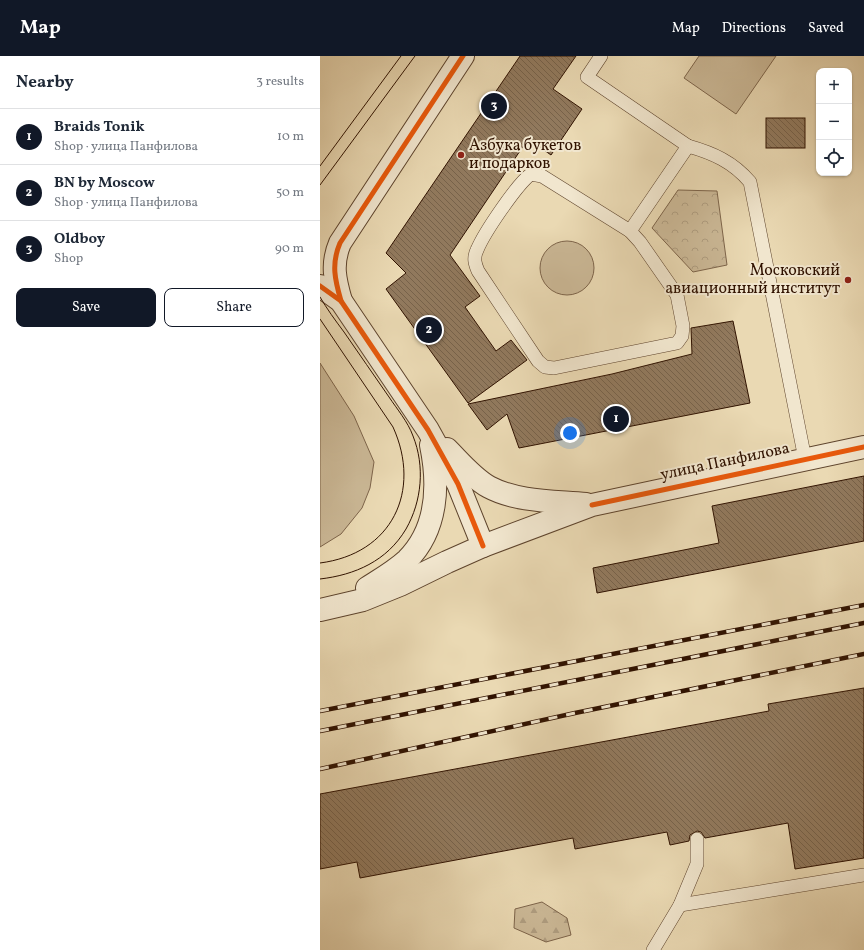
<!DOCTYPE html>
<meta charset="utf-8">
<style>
body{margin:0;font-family:Vollkorn,serif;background:#f6f6f7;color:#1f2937}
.controls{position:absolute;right:12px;top:12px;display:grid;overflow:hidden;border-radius:8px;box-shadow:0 1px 3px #0004}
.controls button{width:36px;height:36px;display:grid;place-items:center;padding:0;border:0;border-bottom:1px solid #e0e1e3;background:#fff;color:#1f2937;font:20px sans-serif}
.you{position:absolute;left:250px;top:377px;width:14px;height:14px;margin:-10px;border:3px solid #fff;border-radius:50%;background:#1a73e8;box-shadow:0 0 0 6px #1a73e833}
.badge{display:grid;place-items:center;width:26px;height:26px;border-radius:50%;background:#111827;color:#fff;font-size:13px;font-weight:700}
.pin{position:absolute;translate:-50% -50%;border:2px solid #fff;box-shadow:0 1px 4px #0006}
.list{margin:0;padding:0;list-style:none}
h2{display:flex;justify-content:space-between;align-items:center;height:52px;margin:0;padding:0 16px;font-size:17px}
h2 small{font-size:13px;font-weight:400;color:#747a83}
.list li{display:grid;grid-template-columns:26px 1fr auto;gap:12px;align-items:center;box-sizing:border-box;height:56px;padding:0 16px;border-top:1px solid #e0e1e3}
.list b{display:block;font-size:15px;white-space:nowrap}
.list p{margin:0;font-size:13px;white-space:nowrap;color:#747a83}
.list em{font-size:13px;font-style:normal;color:#747a83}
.actions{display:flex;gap:8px;padding:12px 16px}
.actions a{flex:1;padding:9px 0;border:1px solid #111827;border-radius:8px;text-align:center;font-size:14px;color:#111827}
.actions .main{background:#111827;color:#fff}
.icon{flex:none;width:22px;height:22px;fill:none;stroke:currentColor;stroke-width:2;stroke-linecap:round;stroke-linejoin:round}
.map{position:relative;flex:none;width:544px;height:894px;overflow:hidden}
header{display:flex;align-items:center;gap:24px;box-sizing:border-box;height:56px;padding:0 20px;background:#111827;color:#fff}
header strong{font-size:19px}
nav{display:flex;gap:22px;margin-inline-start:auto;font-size:14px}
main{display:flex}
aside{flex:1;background:#fff}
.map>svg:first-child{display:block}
.grass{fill:#cab795;stroke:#7d644a}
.forest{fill:url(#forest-firs);stroke:#7d644a}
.park{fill:url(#park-crowns);stroke:#7d644a}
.building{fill:url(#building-back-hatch);stroke:#301200}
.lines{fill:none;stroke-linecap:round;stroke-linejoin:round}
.service-casing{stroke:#5e442d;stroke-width:14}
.tertiary-casing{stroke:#5e442d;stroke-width:24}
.service{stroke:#f1e6ce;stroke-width:13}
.tertiary{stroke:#f1e6ce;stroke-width:22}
.tram{stroke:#301200;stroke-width:1}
.rail-casing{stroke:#301200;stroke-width:4.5}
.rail{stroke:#f1e6ce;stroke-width:3;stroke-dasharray:9;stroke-linecap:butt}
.cycleway-casing{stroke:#f1e6ce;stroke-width:8}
.cycleway{stroke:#e8590c;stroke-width:5}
.poi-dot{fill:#8f2418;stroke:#f1e6ce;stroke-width:1.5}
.labels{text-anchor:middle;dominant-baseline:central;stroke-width:4;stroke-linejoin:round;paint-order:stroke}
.poi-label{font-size:16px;fill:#301200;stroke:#f1e6ce;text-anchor:start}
.street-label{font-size:16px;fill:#301200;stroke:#f1e6ce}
</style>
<header>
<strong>Map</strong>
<nav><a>Map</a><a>Directions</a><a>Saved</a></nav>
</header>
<main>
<aside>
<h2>Nearby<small>3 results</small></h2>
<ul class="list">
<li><span class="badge">1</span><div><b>Braids Tonik</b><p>Shop · улица Панфилова</p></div><em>10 m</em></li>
<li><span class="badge">2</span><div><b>BN by Moscow</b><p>Shop · улица Панфилова</p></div><em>50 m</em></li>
<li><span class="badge">3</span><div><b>Oldboy</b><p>Shop</p></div><em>90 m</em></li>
</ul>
<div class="actions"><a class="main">Save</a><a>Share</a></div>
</aside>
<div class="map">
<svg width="544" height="894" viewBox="0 0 544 894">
<defs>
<pattern id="forest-firs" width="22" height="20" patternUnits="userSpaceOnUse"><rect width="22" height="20" fill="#cab795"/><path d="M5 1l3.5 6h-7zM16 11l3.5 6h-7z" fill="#ae9c7f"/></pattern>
<pattern id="park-crowns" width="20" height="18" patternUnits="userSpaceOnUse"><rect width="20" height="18" fill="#cab795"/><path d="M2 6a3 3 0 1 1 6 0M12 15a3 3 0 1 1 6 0" fill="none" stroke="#ae9c7f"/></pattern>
<pattern id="building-back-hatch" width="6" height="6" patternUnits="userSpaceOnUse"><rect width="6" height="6" fill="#91795d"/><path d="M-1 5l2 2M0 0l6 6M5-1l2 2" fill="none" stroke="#77624a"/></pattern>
</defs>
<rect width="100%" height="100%" fill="#ead9b3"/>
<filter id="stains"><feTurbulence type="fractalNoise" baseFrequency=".005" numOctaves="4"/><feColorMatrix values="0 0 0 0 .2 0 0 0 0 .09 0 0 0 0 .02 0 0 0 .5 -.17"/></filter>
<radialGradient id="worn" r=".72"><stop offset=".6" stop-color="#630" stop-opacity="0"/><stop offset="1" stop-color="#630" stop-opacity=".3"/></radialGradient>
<g class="grass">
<polygon points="379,0 456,0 416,58 364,22"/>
<circle cx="247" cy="212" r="27"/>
<polygon points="0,307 34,360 54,406 50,432 42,452 21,478 0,491"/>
</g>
<polygon class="forest" points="222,846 247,862 251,879 226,886 194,872 195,853"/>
<polygon class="park" points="358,134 397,135 407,209 373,216 332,172"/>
<g class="building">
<polygon points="200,0 256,0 233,33 262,53 231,99 208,83 130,199 160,240 145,251 176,295 191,284 207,304 148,347 66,233 86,217 66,197"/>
<rect x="446" y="62" width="39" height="30"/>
<polygon points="413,265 430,347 199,392 187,358 167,374 148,348 292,318 372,298 371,272"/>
<polygon points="544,420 544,485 277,537 273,512 399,487 392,450"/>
<polygon points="544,632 544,802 475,813 468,767 385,782 381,776 377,775 370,779 369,785 350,789 347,776 255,793 253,782 40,822 37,806 0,813 0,738 449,655 448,648"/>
</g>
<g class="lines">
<defs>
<g id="service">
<polyline points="281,0 267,21 368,90 310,175"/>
<path d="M368,90C393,97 413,106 430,126L485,403"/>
<path d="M211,118L222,120L310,175L320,186L357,239L363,270L362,280L357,287L234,312L225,311L218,305L158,215C155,208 153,202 157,194C164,177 197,128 211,118Z"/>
<polyline points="360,849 544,819"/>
<polyline points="333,894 360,849 377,808 377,783"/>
</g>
<g id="tertiary">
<polyline points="0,230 21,245 108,374 138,428 163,490"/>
<path d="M21,245C15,224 11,208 20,187L143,0"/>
<path d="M127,393C140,406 153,422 169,431C197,446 235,445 266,448"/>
<path d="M47,532C61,523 75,515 87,504C118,473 119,428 111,389"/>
<polyline points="0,554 43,544 80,529 127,506 163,490 272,449 544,391"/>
</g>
</defs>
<use href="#service" class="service-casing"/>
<use href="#tertiary" class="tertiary-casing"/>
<use href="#service" class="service"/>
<use href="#tertiary" class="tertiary"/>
<g class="tram">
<polyline points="0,110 81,0"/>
<polyline points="0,129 95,0"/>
<path d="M0,241C7,253 15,264 24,276C39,298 54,319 69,341C77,353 88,366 93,380C105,410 102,445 86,473C67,505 35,519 0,523"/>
<path d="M0,263L73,371C102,435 72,498 0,507"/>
</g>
<defs>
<g id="rail">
<polyline points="0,655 544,549"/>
<polyline points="0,675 544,567"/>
<polyline points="0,713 255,657 544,598"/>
</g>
</defs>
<use href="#rail" class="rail-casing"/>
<use href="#rail" class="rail"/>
<defs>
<g id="cycleway">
<polyline points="0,230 21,245 108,374 138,428 163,490"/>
<path d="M21,245C15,224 11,208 20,187L143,0"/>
<polyline points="272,449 544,391"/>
</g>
</defs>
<use href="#cycleway" class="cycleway-casing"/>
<use href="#cycleway" class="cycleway"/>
</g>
<g class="poi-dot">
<circle cx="141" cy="99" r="4"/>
<circle cx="528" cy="224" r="4"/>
</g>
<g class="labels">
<g class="poi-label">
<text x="149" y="90">Азбука букетов<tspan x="149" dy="18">и подарков</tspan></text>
<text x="520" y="215" text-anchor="end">Московский<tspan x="520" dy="18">авиационный институт</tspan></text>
</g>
<g class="street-label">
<text transform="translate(405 406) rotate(-12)">улица Панфилова</text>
</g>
</g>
<rect width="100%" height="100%" filter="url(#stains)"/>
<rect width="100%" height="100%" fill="url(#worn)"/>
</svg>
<div class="controls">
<button>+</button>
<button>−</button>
<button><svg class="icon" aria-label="locate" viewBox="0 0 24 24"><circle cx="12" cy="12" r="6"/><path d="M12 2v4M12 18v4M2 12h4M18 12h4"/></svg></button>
</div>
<div class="you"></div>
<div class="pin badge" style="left:296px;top:363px">1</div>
<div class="pin badge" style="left:109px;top:274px">2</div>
<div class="pin badge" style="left:174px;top:50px">3</div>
</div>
</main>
